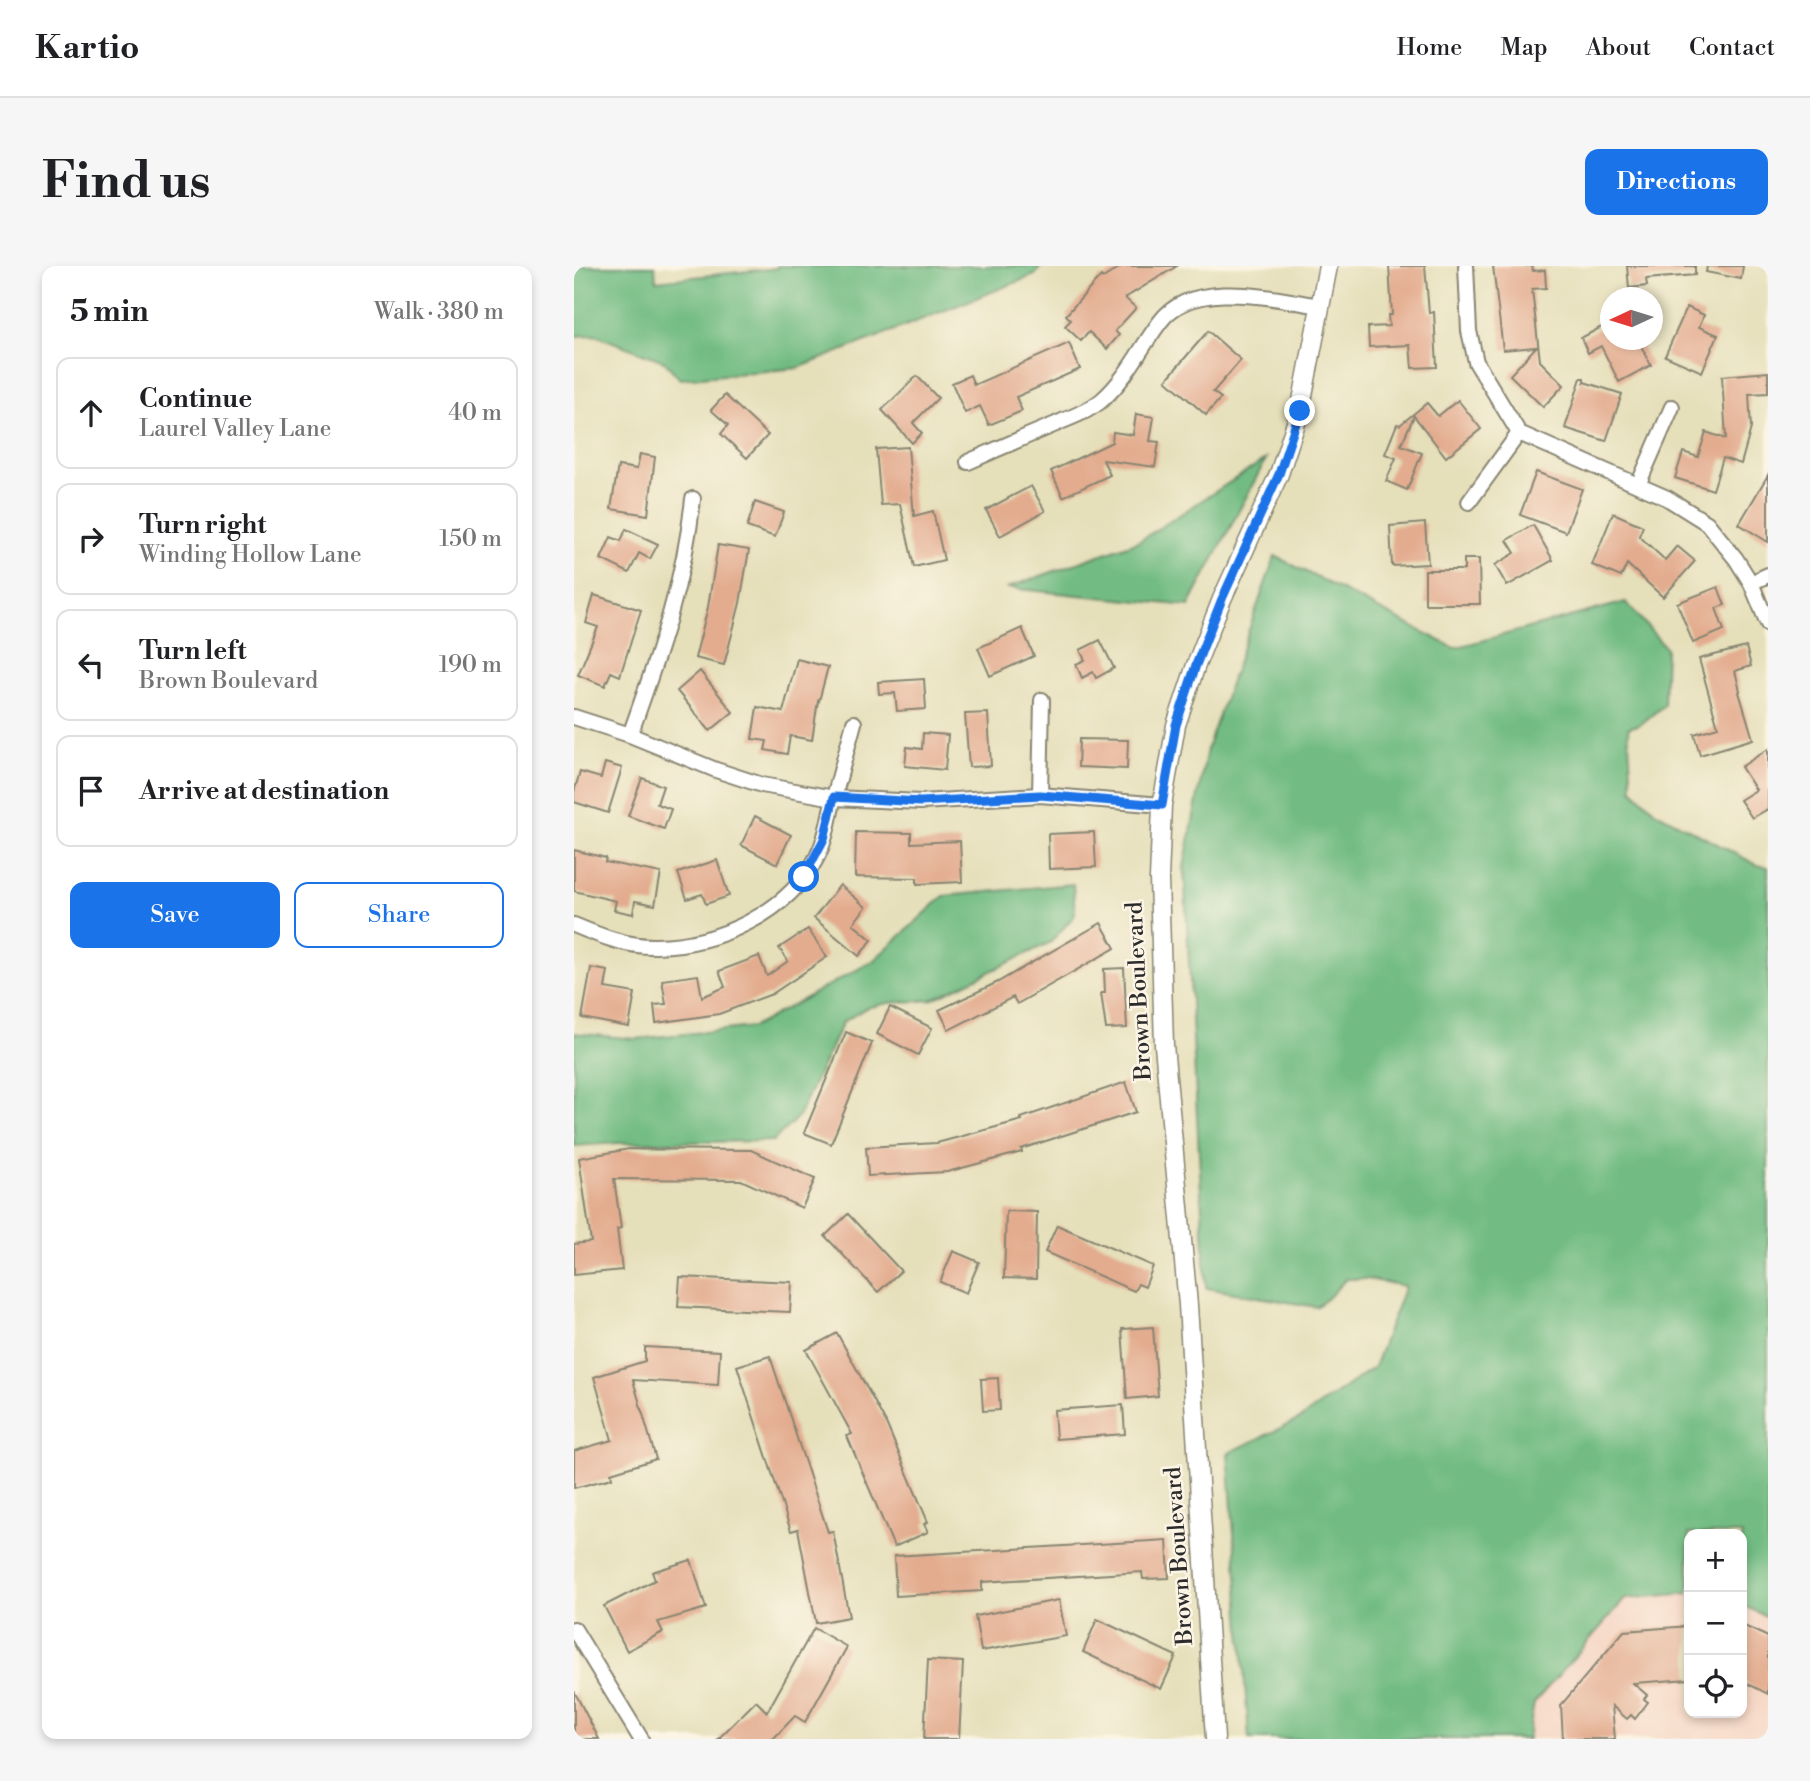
<!DOCTYPE html>
<meta charset="utf-8">
<style>
body{margin:0;font-family:"Libre Bodoni",serif;background:#f6f6f6;color:#202124}
.controls{position:absolute;right:21px;bottom:21px;display:grid;overflow:hidden;border-radius:14px;box-shadow:0 4px 10px #0003}
.controls button{width:63px;height:63px;display:grid;place-items:center;padding:0;border:0;border-bottom:2px solid #e0e0e0;background:#fff;color:#202124;font:35px sans-serif}
.compass{position:absolute;left:1026px;top:21px;width:63px;height:63px;border-radius:50%;background:#fff;box-shadow:0 4px 10px #0003;rotate:266deg}
.stop{position:absolute;width:21px;height:21px;margin:-16px;border:5px solid #1a73e8;border-radius:50%;background:#fff}
.stop.end{background:#1a73e8;border-color:#fff;box-shadow:0 2px 7px #0008}
.list{margin:0;padding:0;list-style:none}
h2{display:flex;justify-content:space-between;align-items:center;height:91px;margin:0;padding:0 28px;font-size:30px}
h2 small{font-size:23px;font-weight:400;color:#757577}
.list li{display:grid;grid-template-columns:46px 1fr auto;gap:21px;align-items:center;box-sizing:border-box;height:112px;margin:0 14px 14px;padding:0 14px;border:2px solid #e0e0e0;border-radius:14px}
.list b{display:block;font-size:26px;white-space:nowrap}
.list p{margin:0;font-size:23px;white-space:nowrap;color:#757577}
.list em{font-size:23px;font-style:normal;color:#757577}
.actions{display:flex;gap:14px;padding:21px 28px}
.actions a{flex:1;padding:16px 0;border:2px solid #1a73e8;border-radius:14px;text-align:center;font-size:24px;color:#1a73e8}
.actions .main{background:#1a73e8;color:#fff}
.icon{flex:none;width:38px;height:38px;fill:none;stroke:currentColor;stroke-width:2;stroke-linecap:round;stroke-linejoin:round}
.map{position:relative;flex:none;width:1194px;height:1473px;overflow:hidden;border-radius:14px}
header{display:flex;align-items:center;gap:42px;box-sizing:border-box;height:98px;padding:0 35px;background:#fff;border-bottom:2px solid #e0e0e0}
header strong{font-size:33px}
nav{display:flex;gap:38px;margin-inline-start:auto;font-size:24px}
.intro{display:flex;align-items:center;justify-content:space-between;box-sizing:border-box;height:168px;padding:0 42px}
h1{margin:0;font-size:49px}
.button{padding:18px 32px;border-radius:14px;background:#1a73e8;color:#fff;font-size:24px;font-weight:700}
main{display:flex;gap:42px;padding:0 42px}
aside{flex:1;background:#fff;border-radius:14px;box-shadow:0 4px 10px #0003}
.map>svg:first-child{display:block}
.built{fill:#f5d3c1}
.forest{fill:#72bc83;stroke:#4e7457;stroke-width:2}
.building{fill:#e3ac8f}
.lines{fill:none;stroke-linecap:round;stroke-linejoin:round}
.minor-casing{stroke:#888572;stroke-width:18}
.tertiary-casing{stroke:#888572;stroke-width:21}
.minor{stroke:#fff;stroke-width:14}
.tertiary{stroke:#fff;stroke-width:18}
.route{stroke:#1a73e8;stroke-width:9}
.labels{text-anchor:middle;dominant-baseline:central;stroke-width:5;stroke-linejoin:round;paint-order:stroke}
.street-label{font-size:23px;fill:#2b2b2b;stroke:#fcf5e5}
</style>
<header>
<strong>Kartio</strong>
<nav><a>Home</a><a>Map</a><a>About</a><a>Contact</a></nav>
</header>
<div class="intro"><h1>Find us</h1><a class="button">Directions</a></div>
<main>
<aside>
<h2>5 min<small>Walk · 380 m</small></h2>
<ul class="list">
<li><svg class="icon" aria-label="ahead" viewBox="0 0 24 24"><path d="M12 20V5M6 11l6-6 6 6"/></svg><div><b>Continue</b><p>Laurel Valley Lane</p></div><em>40 m</em></li>
<li><svg class="icon" aria-label="right" viewBox="0 0 24 24"><path d="M7 20v-9h11M14 6l5 5-5 5"/></svg><div><b>Turn right</b><p>Winding Hollow Lane</p></div><em>150 m</em></li>
<li><svg class="icon" aria-label="left" viewBox="0 0 24 24"><path d="M17 20v-9H6M10 6l-5 5 5 5"/></svg><div><b>Turn left</b><p>Brown Boulevard</p></div><em>190 m</em></li>
<li><svg class="icon" aria-label="arrive" viewBox="0 0 24 24"><path d="M6 21V4h12l-3 4 3 4H6"/></svg><div><b>Arrive at destination</b></div></li>
</ul>
<div class="actions"><a class="main">Save</a><a>Share</a></div>
</aside>
<div class="map">
<svg width="1194" height="1473" viewBox="0 0 1194 1473">
<rect width="100%" height="100%" fill="#fcf5e5"/>
<filter id="ink" filterUnits="userSpaceOnUse"><feTurbulence type="fractalNoise" baseFrequency=".0143" numOctaves="2"/><feDisplacementMap in="SourceGraphic" scale="14" xChannelSelector="R" yChannelSelector="G"/><feConvolveMatrix kernelMatrix="1 2 1 2 8 2 1 2 1" color-interpolation-filters="sRGB"/></filter>
<filter id="wash" filterUnits="userSpaceOnUse"><feTurbulence type="fractalNoise" baseFrequency=".00686" numOctaves="4" result="noise"/><feDisplacementMap in="SourceGraphic" scale="28" xChannelSelector="R" yChannelSelector="G"/><feGaussianBlur stdDeviation="1.57" result="paint"/><feColorMatrix in="noise" values="0 0 0 0 0 0 0 0 0 0 0 0 0 0 0 0 0 1.4 0 .05"/><feComposite in="paint" operator="in"/></filter>
<g filter="url(#wash)">
<rect width="100%" height="100%" fill="#e5dfba"/>
<polygon class="built" points="1115,1327 1115,1447 1168,1447 1168,1339 1194,1351 1194,1473 954,1473 960,1437 1051,1333"/>
<g class="forest">
<polygon points="0,0 81,0 82,15 203,2 203,0 467,0 461,9 224,102 106,113 90,95 21,69 0,70"/>
<polygon points="692,193 615,340 433,322 565,275"/>
<polygon points="701,290 880,382 1052,336 1092,382 1090,439 1067,458 1054,462 1058,523 1082,546 1183,599 1194,601 1194,1351 1168,1339 1168,1268 1115,1268 1115,1327 1051,1333 960,1437 954,1473 675,1473 654,1187 724,1154 800,1101 831,1020 793,1013 772,1013 753,1033 742,1041 632,1022 610,601 633,483"/>
<polygon points="499,618 501,649 477,676 357,734 314,737 292,742 269,756 224,851 199,875 44,877 0,880 0,767 62,773 179,761 299,695 370,630"/>
</g>
<g id="blocks">
<g class="building">
<polygon points="548,0 603,0 551,32 562,42 541,65 545,69 533,83 515,66 507,75 491,60 497,54 492,49 527,10 529,12"/>
<polygon points="815,0 851,0 855,47 860,46 863,101 838,102 836,79 795,81 794,61 815,60 814,49 818,49"/>
<polygon points="919,0 958,0 959,5 971,4 972,22 958,23 966,95 990,119 969,141 936,109 962,81 929,84"/>
<polygon points="1053,0 1121,0 1121,9 1072,13 1073,20 1055,22"/>
<polygon points="1133,0 1169,0 1167,13 1132,6"/>
<polygon points="1113,41 1130,49 1125,61 1144,69 1128,106 1091,90"/>
<polygon points="1037,56 1037,74 1047,74 1050,80 1064,74 1077,99 1045,116 1027,80 1014,87 1007,72"/>
<polygon points="634,65 667,94 639,126 647,132 632,149 592,114"/>
<polygon points="495,77 506,103 442,131 448,145 415,159 406,140 391,147 378,117 396,109 400,119"/>
<polygon points="1194,106 1194,127 1175,128 1177,162 1167,198 1149,192 1139,224 1101,212 1109,186 1124,191 1132,166 1152,173 1148,110"/>
<polygon points="343,110 364,132 339,157 348,167 338,177 308,144"/>
<polygon points="1007,112 1010,112 1010,116 1048,128 1032,175 991,162"/>
<polygon points="151,129 194,169 173,192 147,168 154,159 137,144"/>
<polygon points="884,134 907,163 872,191 840,150 827,179 848,187 833,224 812,215 822,192 811,188 823,158 826,159 853,137 864,150"/>
<polygon points="562,148 580,151 576,175 585,176 581,201 529,194 536,209 489,231 477,205 538,176 539,166 559,169"/>
<polygon points="334,181 340,250 359,245 370,294 340,301 326,238 307,239 302,183"/>
<polygon points="66,188 81,191 74,249 37,243 44,200 63,203"/>
<polygon points="962,206 1008,223 992,266 946,249"/>
<polygon points="1194,209 1194,276 1165,258"/>
<polygon points="457,220 471,245 426,270 412,244"/>
<polygon points="181,236 210,246 201,271 173,261"/>
<polygon points="1039,247 1069,260 1065,270 1091,294 1103,280 1121,295 1089,331 1053,298 1047,311 1018,299"/>
<polygon points="851,257 854,298 818,300 816,260"/>
<polygon points="959,259 979,294 933,320 921,299 941,287 933,274"/>
<polygon points="52,263 84,278 76,293 65,287 55,307 27,293 37,271 47,275"/>
<polygon points="144,279 175,284 166,337 150,399 121,392 134,341"/>
<polygon points="890,293 905,293 906,338 851,338 851,304 890,304"/>
<polygon points="1144,321 1151,339 1142,342 1150,364 1119,377 1103,337"/>
<polygon points="20,329 67,344 46,410 37,406 31,420 4,409 24,361 12,357"/>
<polygon points="448,362 460,390 416,410 404,382"/>
<polygon points="526,374 540,402 522,412 519,406 508,412 502,398 511,394 506,384"/>
<polygon points="1172,381 1177,400 1161,405 1166,425 1165,426 1179,473 1126,489 1120,468 1144,461 1125,393"/>
<polygon points="223,393 254,401 245,435 244,434 238,474 216,470 213,488 191,484 193,475 178,473 183,441 209,446"/>
<polygon points="126,405 159,446 136,465 103,425"/>
<polygon points="350,413 352,443 323,445 321,427 305,428 304,416"/>
<polygon points="414,447 417,500 395,501 391,448"/>
<polygon points="349,467 374,469 371,504 331,500 333,481 348,483"/>
<polygon points="505,473 554,474 553,503 504,501"/>
<polygon points="1194,483 1194,543 1178,552 1166,534 1182,524 1167,501"/>
<polygon points="31,497 48,502 34,547 0,536 0,526 6,506 27,512"/>
<polygon points="68,512 89,520 83,538 97,543 90,563 54,550"/>
<polygon points="181,550 217,569 203,598 167,579"/>
<polygon points="282,566 337,567 337,577 386,575 388,616 343,618 343,612 281,611"/>
<polygon points="520,566 522,601 475,603 474,568"/>
<polygon points="0,584 32,592 31,596 87,607 81,639 61,635 59,648 40,644 42,635 0,625"/>
<polygon points="143,594 155,630 132,638 128,628 113,633 104,607"/>
<polygon points="266,619 292,641 279,658 298,674 285,690 240,652"/>
<polygon points="527,657 541,682 443,738 439,731 375,764 365,744 424,716"/>
<polygon points="234,663 253,691 198,728 145,748 82,757 80,739 92,738 88,714 124,709 128,731 151,721 145,705 185,690 193,710 214,695 205,682"/>
<polygon points="17,702 34,705 31,722 61,727 55,761 8,752"/>
<polygon points="550,702 553,762 532,763 527,727 531,727 530,703"/>
<polygon points="316,741 358,762 344,789 303,768"/>
<polygon points="272,766 298,777 257,878 230,867"/>
<polygon points="552,816 562,846 447,883 448,886 373,906 294,910 292,881 363,877 448,854 447,852"/>
<polygon points="55,883 177,884 241,913 228,942 167,914 40,913 47,962 43,963 48,1004 0,1009 0,978 17,976 5,892"/>
<polygon points="432,945 463,946 462,1013 430,1012"/>
<polygon points="274,948 327,1005 304,1026 251,970"/>
<polygon points="483,959 579,1000 571,1021 564,1018 560,1025 471,986"/>
<polygon points="379,985 405,996 392,1027 366,1016"/>
<polygon points="106,1011 218,1016 216,1046 104,1041"/>
<polygon points="579,1061 584,1130 553,1133 548,1063"/>
<polygon points="263,1067 312,1157 354,1256 350,1258 354,1266 320,1281 273,1170 278,1168 232,1084"/>
<polygon points="71,1081 146,1085 144,1119 59,1114 82,1193 37,1207 38,1212 0,1222 0,1185 38,1174 20,1111 71,1095"/>
<polygon points="196,1090 254,1266 259,1265 275,1351 242,1357 224,1263 217,1265 163,1100"/>
<polygon points="424,1112 426,1144 409,1145 407,1113"/>
<polygon points="549,1139 551,1168 482,1173 480,1144"/>
<polygon points="593,1274 595,1312 569,1313 568,1306 408,1316 408,1325 322,1330 320,1290"/>
<polygon points="117,1294 132,1342 84,1356 89,1366 53,1385 30,1340 81,1314 78,1306"/>
<polygon points="485,1334 492,1370 407,1385 401,1350"/>
<polygon points="523,1353 602,1390 587,1423 509,1386"/>
<polygon points="1168,1359 1194,1371 1194,1428 1168,1415"/>
<polygon points="1115,1360 1115,1413 1059,1417 1073,1429 1070,1433 1074,1436 1061,1453 1057,1449 1053,1453 1038,1440 1041,1473 989,1473 987,1439 1050,1365"/>
<polygon points="240,1362 273,1381 231,1456 221,1450 199,1473 144,1473 182,1435 193,1446"/>
<polygon points="354,1394 389,1396 385,1473 350,1473"/>
<polygon points="0,1425 25,1473 0,1473"/>
</g>
</g>
</g>
<g filter="url(#ink)">
<use href="#blocks" fill-opacity="0" stroke="#888572" stroke-width="2"/>
<g class="lines">
<defs>
<g id="minor">
<polyline points="892,0 895,65 902,96 945,167 1093,232 1133,257 1162,293 1177,317 1194,358"/>
<path d="M394,196C423,183 453,170 482,158C497,151 516,145 529,133C553,112 567,81 586,56C619,11 700,33 747,40"/>
<polyline points="1064,219 1098,141"/>
<polyline points="895,236 945,167"/>
<polyline points="1177,317 1194,309"/>
<polyline points="0,451 56,469 142,504 188,519 260,532 347,536 466,529 588,539"/>
<path d="M56,469C84,390 110,318 119,233"/>
<polyline points="466,529 468,434"/>
<path d="M0,659C26,670 54,681 82,680C144,679 214,647 243,591C252,573 255,554 259,535C266,509 273,483 280,457"/>
<polyline points="0,1363 67,1473"/>
</g>
<polyline id="tertiary" points="641,1473 614,1039 590,779 585,613 588,539 602,459 622,399 648,333 705,208 726,145 754,0"/>
</defs>
<use href="#minor" class="minor-casing"/>
<use href="#tertiary" class="tertiary-casing"/>
<use href="#minor" class="minor"/>
<use href="#tertiary" class="tertiary"/>
</g>
</g>
<g class="lines" filter="url(#ink)">
<polyline class="route" points="230,611 250,573 260,531 347,536 466,529 588,539 602,459 622,399 648,333 705,208 726,145"/>
</g>
<g class="labels">
<g class="street-label">
<text transform="translate(565 725) rotate(-93)">Brown Boulevard</text>
<text transform="translate(605 1290) rotate(-94)">Brown Boulevard</text>
</g>
</g>
</svg>
<div class="controls">
<button>+</button>
<button>−</button>
<button><svg class="icon" aria-label="locate" viewBox="0 0 24 24"><circle cx="12" cy="12" r="6"/><path d="M12 2v4M12 18v4M2 12h4M18 12h4"/></svg></button>
</div>
<svg class="compass" viewBox="-18 -18 36 36"><path d="M0-13l5 13h-10z" fill="#e53935"/><path d="M0 13l5-13h-10z" fill="#757577"/></svg>
<div class="stop" style="left:230px;top:611px"></div>
<div class="stop end" style="left:726px;top:145px"></div>
</div>
</main>
